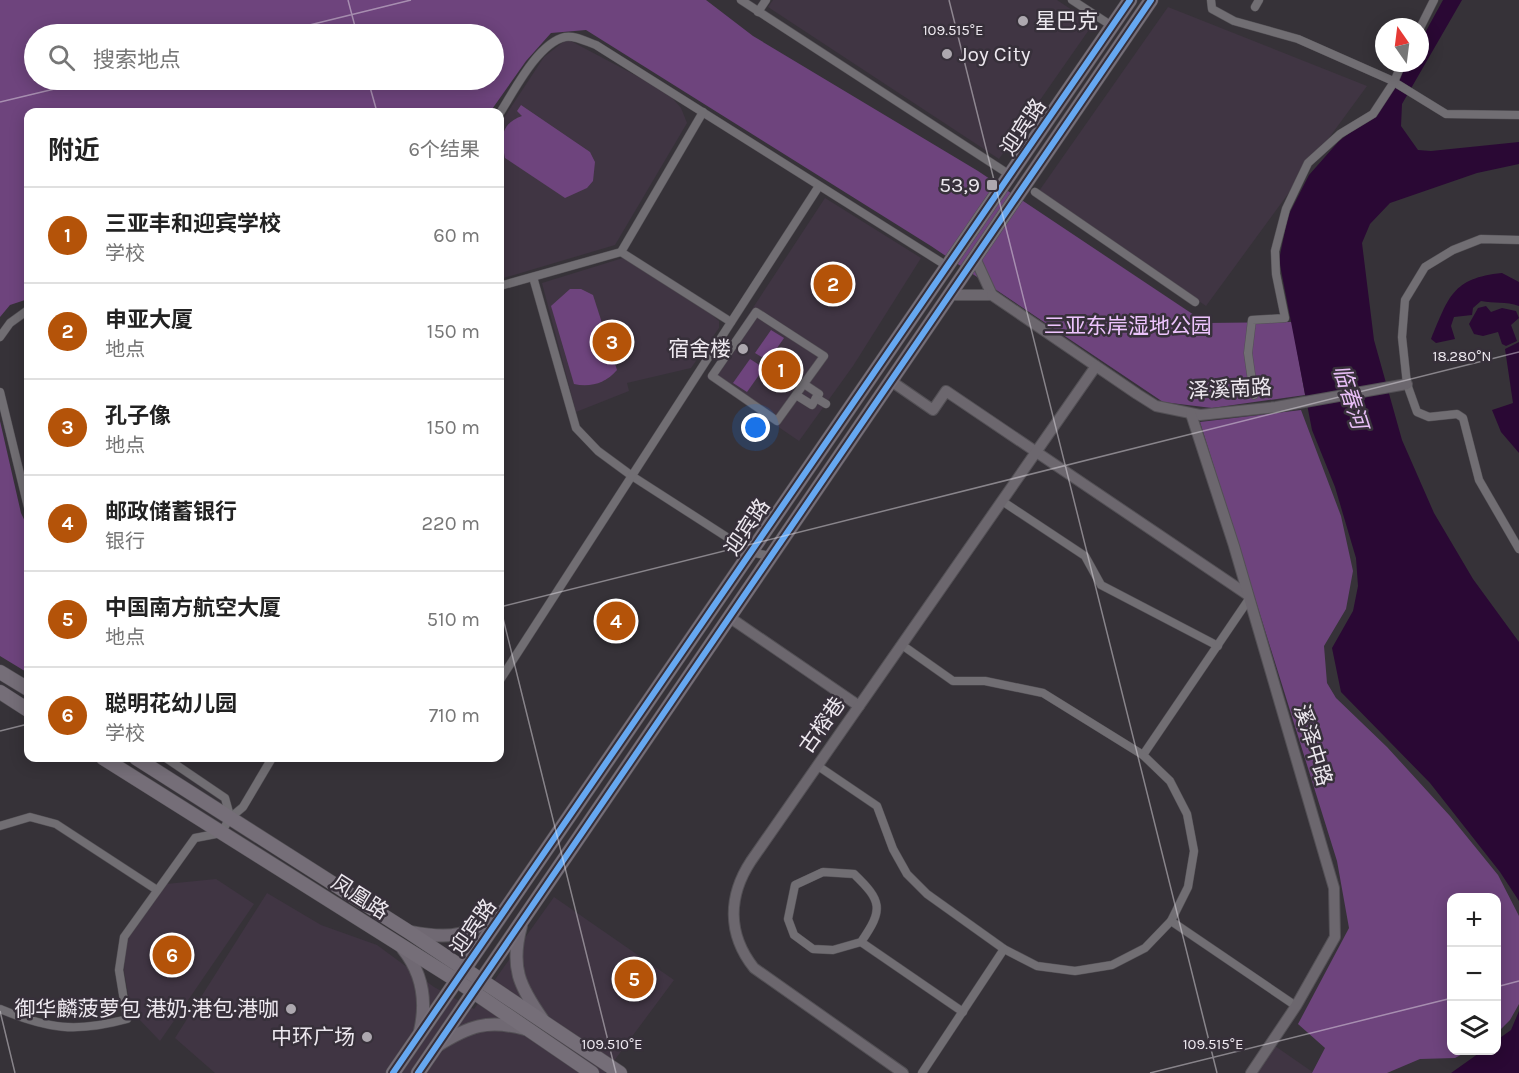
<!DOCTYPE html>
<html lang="zh">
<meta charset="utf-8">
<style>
body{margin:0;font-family:Karla,"Noto Sans SC",sans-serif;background:#f2f2f2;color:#222}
.controls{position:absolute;right:18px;bottom:18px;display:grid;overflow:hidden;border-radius:12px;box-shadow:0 3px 15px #0003}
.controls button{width:54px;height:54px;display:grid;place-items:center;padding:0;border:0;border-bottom:2px solid #e0e0e0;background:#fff;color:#222;font:30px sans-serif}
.compass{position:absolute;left:1375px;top:18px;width:54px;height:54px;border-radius:50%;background:#fff;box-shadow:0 3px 15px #0003;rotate:346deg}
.you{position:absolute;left:756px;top:428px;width:21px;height:21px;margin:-15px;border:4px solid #fff;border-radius:50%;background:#1a73e8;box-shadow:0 0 0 9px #1a73e833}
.badge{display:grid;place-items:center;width:39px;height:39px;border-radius:50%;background:#b45309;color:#fff;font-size:20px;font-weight:700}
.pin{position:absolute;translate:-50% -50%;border:3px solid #fff;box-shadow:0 2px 6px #0006}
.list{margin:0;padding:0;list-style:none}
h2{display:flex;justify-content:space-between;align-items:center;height:78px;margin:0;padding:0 24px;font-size:26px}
h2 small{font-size:20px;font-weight:400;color:#767676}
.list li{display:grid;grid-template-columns:39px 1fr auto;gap:18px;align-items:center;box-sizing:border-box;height:96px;padding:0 24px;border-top:2px solid #e0e0e0}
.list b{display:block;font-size:22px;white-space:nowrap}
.list p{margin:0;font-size:20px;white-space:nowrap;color:#767676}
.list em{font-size:20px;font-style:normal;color:#767676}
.icon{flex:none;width:33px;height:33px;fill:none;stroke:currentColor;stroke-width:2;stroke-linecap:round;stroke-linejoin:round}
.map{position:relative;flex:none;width:1519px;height:1073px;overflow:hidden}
.search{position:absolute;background:#fff;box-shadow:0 3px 15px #0003;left:24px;top:24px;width:480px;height:66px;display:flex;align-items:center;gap:15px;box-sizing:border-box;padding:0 21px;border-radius:33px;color:#767676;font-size:22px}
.panel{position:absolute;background:#fff;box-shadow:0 3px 15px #0003;left:24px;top:108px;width:480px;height:654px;border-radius:12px}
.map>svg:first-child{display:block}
.built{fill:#403543}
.green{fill:#6e447d;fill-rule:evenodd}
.water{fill:#2a0834}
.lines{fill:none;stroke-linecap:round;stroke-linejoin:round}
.street-casing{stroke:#535055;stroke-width:9}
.secondary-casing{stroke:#535055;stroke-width:12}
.primary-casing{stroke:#535055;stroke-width:14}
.highway-casing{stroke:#535055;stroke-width:15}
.street{stroke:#716e73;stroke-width:8}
.secondary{stroke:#6c676e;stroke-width:10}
.primary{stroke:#706973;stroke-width:12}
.highway{stroke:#756e78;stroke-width:14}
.cycleway-casing{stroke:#37303a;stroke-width:10}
.cycleway{stroke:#66a8f1;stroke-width:6}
.ticks{fill:none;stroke:#ede8ef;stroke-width:1.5;stroke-opacity:0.45}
.poi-dot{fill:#ada8af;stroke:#37303a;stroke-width:2}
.labels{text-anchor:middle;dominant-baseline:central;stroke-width:5;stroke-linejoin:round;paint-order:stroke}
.poi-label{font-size:21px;fill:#ede8ef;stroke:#37303a;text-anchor:end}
.street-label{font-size:21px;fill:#ede8ef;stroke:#37303a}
.park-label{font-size:21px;fill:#edc4fd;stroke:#37303a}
.water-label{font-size:22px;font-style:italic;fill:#e7bef6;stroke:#37303a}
.ticks-label{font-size:15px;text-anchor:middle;fill:#ede8ef;stroke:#37303a;stroke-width:5;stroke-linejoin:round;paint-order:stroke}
</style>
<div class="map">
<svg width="1519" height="1073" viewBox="0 0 1519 1073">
<rect width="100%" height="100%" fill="#363238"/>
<g class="built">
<polygon points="773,0 1057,0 1093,24 999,159 768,7"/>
<polygon points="1168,7 1367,86 1206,306 1039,191"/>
<polygon points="567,39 667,92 681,108 687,123 615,245 500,279 500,124 544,57"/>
<polygon points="825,198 921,258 853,366 799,441 707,378"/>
<polygon points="623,258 712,315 719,321 719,328 691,368 627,383 629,391 576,412 542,283"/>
<polygon points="216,879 254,904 160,1041 137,1017 129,999 124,971 126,938 166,884"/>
<polygon points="267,893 321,925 377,945 434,987 474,1009 554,897 674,980 605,1073 215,1073 175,1038"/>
<polygon points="1275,1046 1314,1073 1256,1073"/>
</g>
<g class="green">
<path d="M0,0H706L753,36L978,171L1206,323L1292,322L1305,395L1212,408L1163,402L931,246L586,30L551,33L526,61L490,112H28V299L10,305L0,317ZM34,34H494V80H34Z"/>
<path d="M521,105L590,152L595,162L593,181L587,188L565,198L505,158C501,138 500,124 522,116L517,111Z"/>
<path d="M570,289H581L593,295L617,370C606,383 590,388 574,384L551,306Z"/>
<polygon points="771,330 784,338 768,361 755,353"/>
<polygon points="750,359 764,368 747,392 733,383"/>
<polygon points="1301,410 1341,516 1353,571 1346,609 1324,646 1327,683 1336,698 1387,747 1450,816 1498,875 1519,916 1519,1004 1510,1020 1497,1033 1496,898 1452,898 1452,1050 1468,1051 1455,1058 1420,1059 1387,1073 1312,1073 1325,1048 1298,1024 1349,928 1337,861 1200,422"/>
<polygon points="0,421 21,513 28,528 28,673 0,656"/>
</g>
<g class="water">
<polygon points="1443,0 1462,0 1402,104 1401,126 1418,150 1431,151 1519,142 1519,164 1477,173 1390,203 1370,224 1362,243 1374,340 1402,440 1434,513 1473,579 1519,642 1519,901 1500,872 1430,783 1341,692 1332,648 1353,611 1358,586 1356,558 1335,487 1312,430 1279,260 1288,216 1309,175 1339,141 1381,109 1408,63 1420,63 1420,42"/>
<path d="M1502,273L1519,282V306C1506,301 1494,304 1481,301L1473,308L1472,315L1454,317L1451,326L1455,339L1436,343L1431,339C1449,297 1452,278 1502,273Z"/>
<polygon points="1486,306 1491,312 1502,308 1516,311 1519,318 1511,325 1517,341 1506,346 1502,344 1498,332 1483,336 1474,334 1469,324 1478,308"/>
<polygon points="1519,342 1519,453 1501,432 1492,410 1513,403 1505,349"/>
<polygon points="1519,1011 1519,1073 1451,1073 1482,1051 1496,1050 1497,1040 1511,1030"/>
</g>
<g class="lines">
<defs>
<g id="street">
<polyline points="741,0 1010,175"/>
<polyline points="1072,0 1112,26"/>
<polyline points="1211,0 1212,9 1234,21 1298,39 1393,81"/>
<polyline points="1255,7 1259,0"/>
<polyline points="758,12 766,0"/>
<polyline points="1420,28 1434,0"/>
<polyline points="1394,82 1446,114 1519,115"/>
<path d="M500,113C514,91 538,43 565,37C575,35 587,42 596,45L947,266"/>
<polyline points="1035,192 1195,302"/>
<polyline points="1519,240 1481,239 1453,250 1425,267 1405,300 1402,337 1407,384 1417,412 1429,417 1457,414 1463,418 1479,480 1519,549"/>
<polyline points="621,252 731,322"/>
<polyline points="533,277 576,428 598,451 632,476 750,552 770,556"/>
<polyline points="500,286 621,252 703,112"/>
<polygon points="756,312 824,356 777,421 712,376"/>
<polyline points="0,337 10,323 28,310"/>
<polyline points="804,384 819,394 816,398 826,404"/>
<polyline points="0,392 28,507"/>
<polyline points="796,395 812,405 816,398"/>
<polyline points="1254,395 1248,353 1252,320 1285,318 1276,274 1275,251 1286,209 1308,163 1340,134 1373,114 1394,82 1402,63"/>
<polyline points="1002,501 1085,556 1101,585 1218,646"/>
<polyline points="500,680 819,186"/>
<polyline points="1143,755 1249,599"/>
<polyline points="166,758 225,798 230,816"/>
<polyline points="818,766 877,806 893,849 907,874 927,894 1004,949 1037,966 1075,971 1112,965 1145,948 1171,921 1188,887 1194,851 1187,814 1170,781 1143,755 1043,693 985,681 953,681 902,645"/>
<polyline points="0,826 30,817 56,824 157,890"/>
<polyline points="1171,921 1296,1006"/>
<path d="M861,942C884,909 882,901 854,874L823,872L795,885L788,919L794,935L813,949L833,950L861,942L963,1012"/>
<path d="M0,1009C48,1029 76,1033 127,1019L119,970L124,937L195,838L221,833L230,818L243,807L272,758"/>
<polyline points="922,1073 1004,949"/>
</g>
<g id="secondary">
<polyline points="950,295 992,295 975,258"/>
<polyline points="992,295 1137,394 1156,406 1200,415 1276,407 1407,384"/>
<polyline points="891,381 933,410 946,391 1248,595"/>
<polyline points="1191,414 1234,546 1334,888 1335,937 1296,1006 1251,1073"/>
<polyline points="729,617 859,706"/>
<path d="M903,1073L754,968C727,934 728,896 751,861L1096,366"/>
</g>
<g id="primary">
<path d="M521,926C510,967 519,986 543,1020"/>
<path d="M411,932C452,940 469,936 503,911"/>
<path d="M403,949C423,974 427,1001 420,1031"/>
<path d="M437,1046C469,1026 487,1019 525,1029"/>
</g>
<g id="highway">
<polyline points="0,672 28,689"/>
<polyline points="0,692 28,710"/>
<polyline points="103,758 456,980 592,1073"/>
<polyline points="136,758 409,932 620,1073"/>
<polyline points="393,1073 1130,0"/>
<polyline points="418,1073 1151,0"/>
</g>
</defs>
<use href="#street" class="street-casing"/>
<use href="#secondary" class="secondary-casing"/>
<use href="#primary" class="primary-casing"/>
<use href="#highway" class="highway-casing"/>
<use href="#street" class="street"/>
<use href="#secondary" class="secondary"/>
<use href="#primary" class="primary"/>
<use href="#highway" class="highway"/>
<defs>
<g id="cycleway">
<polyline points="393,1073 1130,0"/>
<polyline points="418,1073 1151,0"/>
</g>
</defs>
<use href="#cycleway" class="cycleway-casing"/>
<use href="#cycleway" class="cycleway"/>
</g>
<path class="ticks" d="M348,0L357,34M949,0L1217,1073M273,34L411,0M368,80L377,112M0,102L92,80M500,606L616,1073M500,607L1519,352M0,731L28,724M1496,987L1519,981M0,1011L15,1073M1150,1073L1452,998"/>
<g class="poi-dot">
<circle cx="1023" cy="21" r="6"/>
<circle cx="947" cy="54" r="6"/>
<rect x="986" y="179" width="12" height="12" rx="3"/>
<circle cx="743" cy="349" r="6"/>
<circle cx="291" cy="1009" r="6"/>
<circle cx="367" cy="1037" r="6"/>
</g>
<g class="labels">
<g class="poi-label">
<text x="1035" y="21" text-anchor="start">星巴克</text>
<text x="959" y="54" text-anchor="start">Joy City</text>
<text x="980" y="185">53,9</text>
<text x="731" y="349">宿舍楼</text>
<text x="279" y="1009">御华麟菠萝包 港奶·港包·港咖</text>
<text x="355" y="1037">中环广场</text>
</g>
<g class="street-label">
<text transform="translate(1023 127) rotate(-56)">迎宾路</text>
<text transform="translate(1230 389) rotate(-3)">泽溪南路</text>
<text transform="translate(747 527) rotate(-56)">迎宾路</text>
<text transform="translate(822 725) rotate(-55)">古榕巷</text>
<text transform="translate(1313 745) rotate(73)">溪泽中路</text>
<text transform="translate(360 897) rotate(33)">凤凰路</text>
<text transform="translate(473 927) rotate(-55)">迎宾路</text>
</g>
<g class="park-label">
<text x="1128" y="326">三亚东岸湿地公园</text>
</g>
<g class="water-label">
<text transform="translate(1350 397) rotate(72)">临春河</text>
</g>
</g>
<g class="ticks-label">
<text x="953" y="35">109.515°E</text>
<text x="1462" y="361">18.280°N</text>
<text x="612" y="1049">109.510°E</text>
<text x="1213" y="1049">109.515°E</text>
</g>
</svg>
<div class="controls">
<button>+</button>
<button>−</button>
<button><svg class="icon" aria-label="layers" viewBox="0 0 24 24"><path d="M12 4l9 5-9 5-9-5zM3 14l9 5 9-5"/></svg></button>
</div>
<svg class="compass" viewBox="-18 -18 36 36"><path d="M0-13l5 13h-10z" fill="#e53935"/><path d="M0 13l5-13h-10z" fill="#767676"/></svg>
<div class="you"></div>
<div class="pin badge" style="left:781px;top:370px">1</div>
<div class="pin badge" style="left:833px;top:284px">2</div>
<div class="pin badge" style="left:612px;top:342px">3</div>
<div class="pin badge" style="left:616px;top:621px">4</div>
<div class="pin badge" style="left:634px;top:979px">5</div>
<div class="pin badge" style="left:172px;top:955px">6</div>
<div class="search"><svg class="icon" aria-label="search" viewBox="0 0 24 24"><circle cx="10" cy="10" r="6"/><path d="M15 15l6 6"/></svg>搜索地点</div>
<section class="panel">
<h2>附近<small>6个结果</small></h2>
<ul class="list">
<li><span class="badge">1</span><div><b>三亚丰和迎宾学校</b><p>学校</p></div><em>60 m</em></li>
<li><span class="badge">2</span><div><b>申亚大厦</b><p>地点</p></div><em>150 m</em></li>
<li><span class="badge">3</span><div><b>孔子像</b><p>地点</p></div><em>150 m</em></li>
<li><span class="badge">4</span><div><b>邮政储蓄银行</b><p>银行</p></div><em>220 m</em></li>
<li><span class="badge">5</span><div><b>中国南方航空大厦</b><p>地点</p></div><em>510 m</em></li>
<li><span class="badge">6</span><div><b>聪明花幼儿园</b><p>学校</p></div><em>710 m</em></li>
</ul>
</section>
</div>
